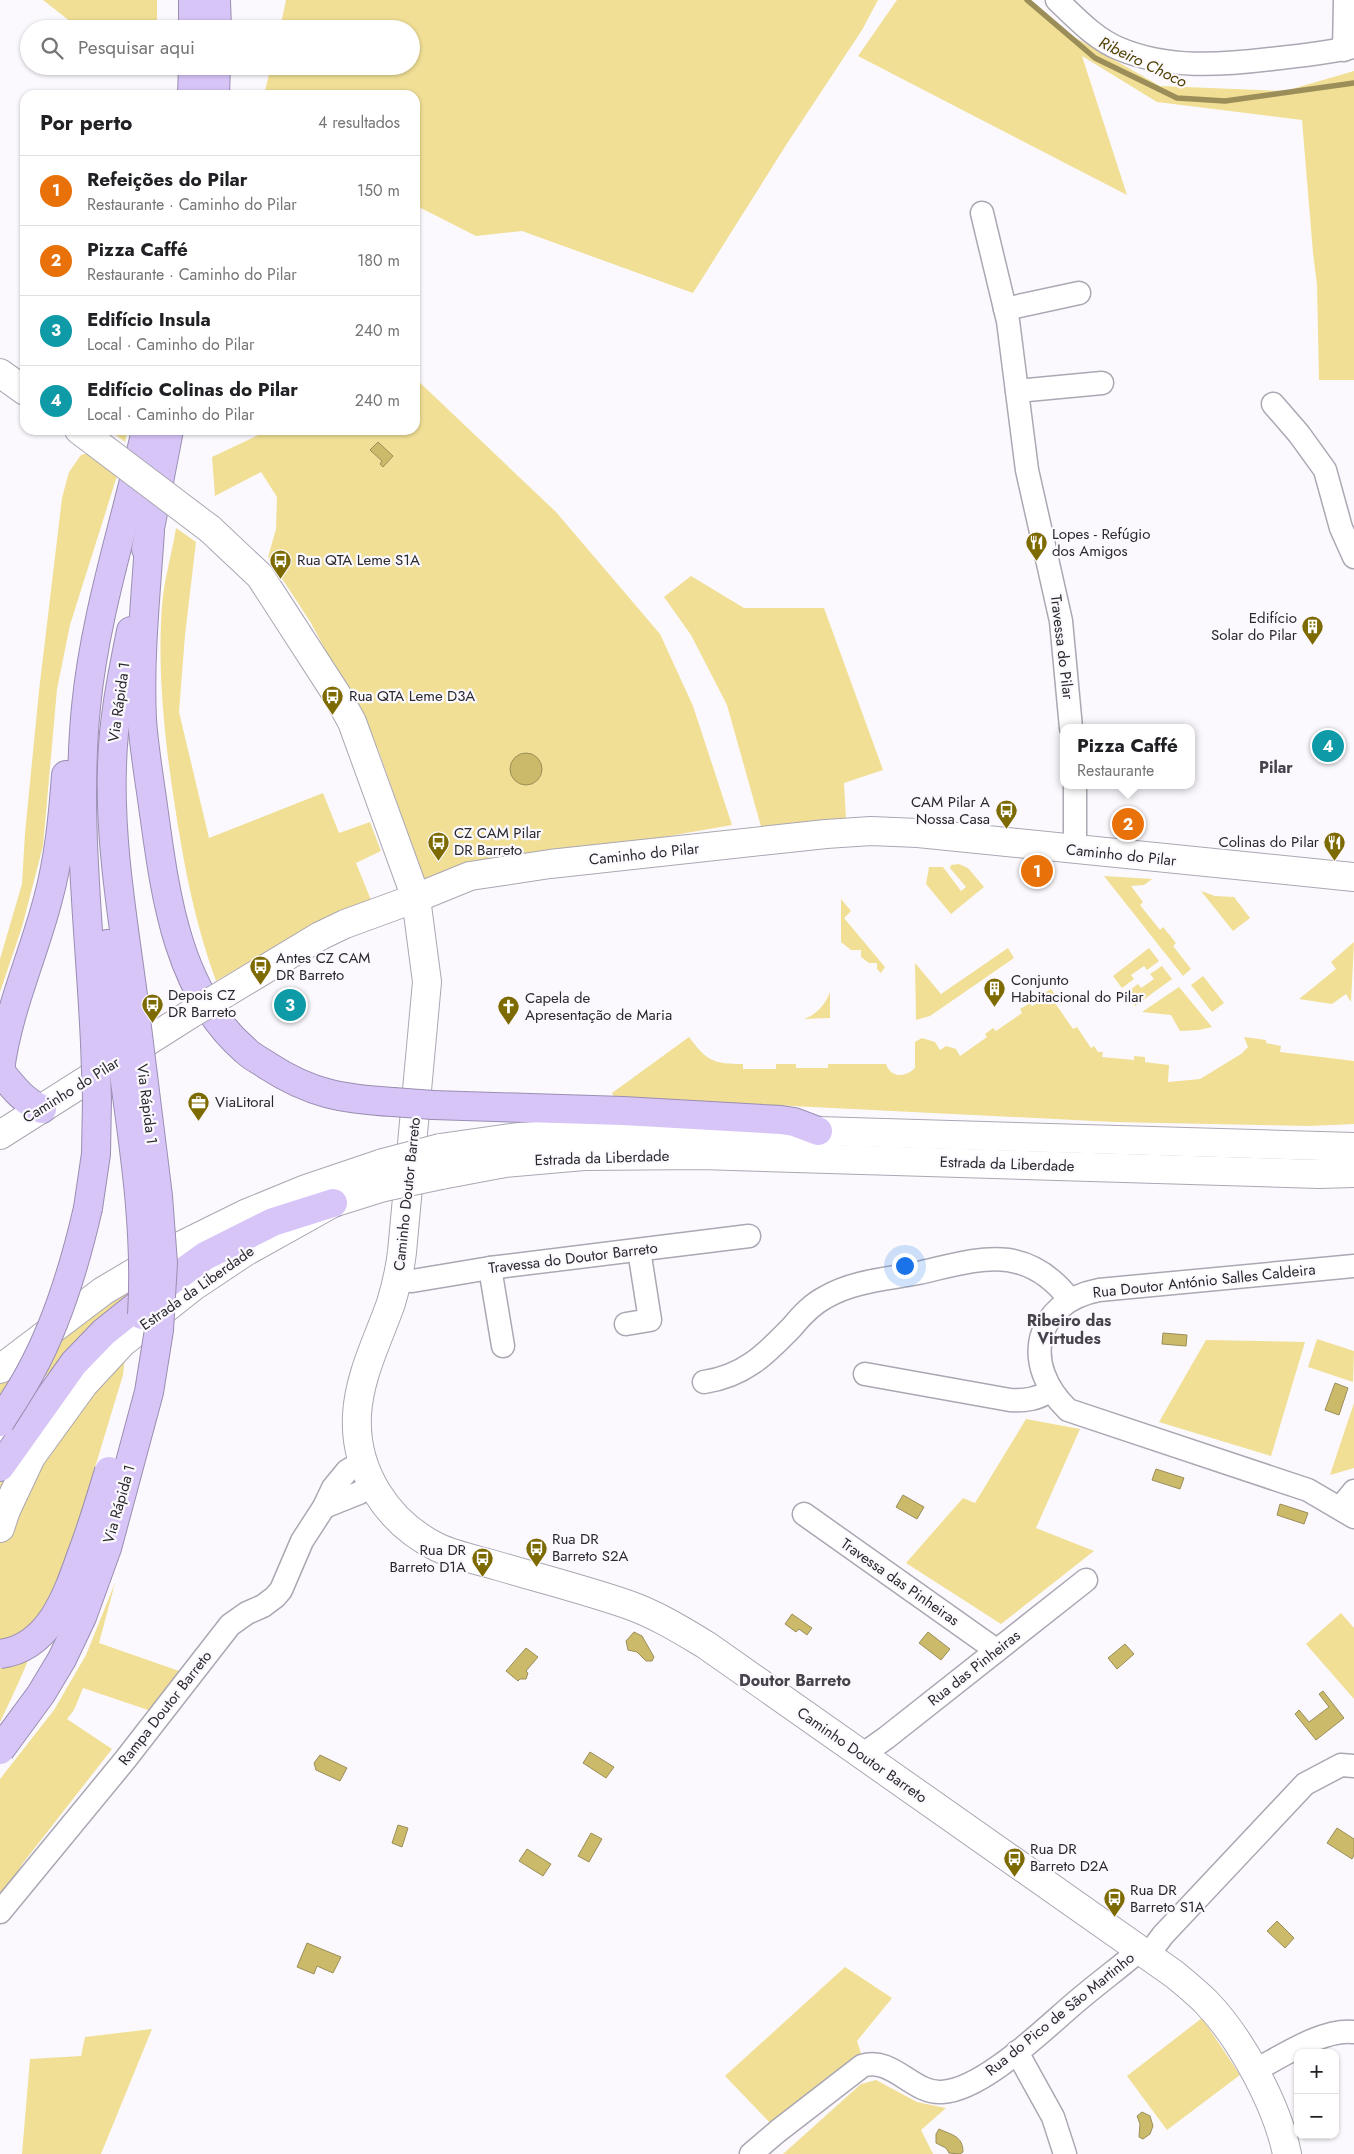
<!DOCTYPE html>
<html lang="pt">
<meta charset="utf-8">
<style>
body{margin:0;font-family:Jost,sans-serif;background:#f2f2f2;color:#202124}
.controls{position:absolute;right:15px;bottom:15px;display:grid;overflow:hidden;border-radius:10px;box-shadow:0 1px 4px #0004}
.controls button{width:45px;height:45px;display:grid;place-items:center;padding:0;border:0;border-bottom:1px solid #e0e0e0;background:#fff;color:#202124;font:25px sans-serif}
.you{position:absolute;left:904px;top:1265px;width:18px;height:18px;margin:-12px;border:4px solid #fff;border-radius:50%;background:#1a73e8;box-shadow:0 0 0 8px #1a73e833}
.badge{display:grid;place-items:center;width:32px;height:32px;border-radius:50%;background:#7d6a01;color:#fff;font-size:16px;font-weight:700}
.pin{position:absolute;translate:-50% -50%;border:2px solid #fff;box-shadow:0 1px 5px #0006}
.popup{position:absolute;left:1060px;top:724px;width:135px;height:65px;box-sizing:border-box;display:grid;place-content:center;border-radius:10px;background:#fff;filter:drop-shadow(0 1px 4px #0005);font-size:16px;white-space:nowrap;color:#757577}
.popup b{font-size:19px;color:#202124}
.popup::after{content:'';position:absolute;left:50%;top:100%;margin-left:-10px;border:10px solid transparent;border-top-color:#fff}
.list{margin:0;padding:0;list-style:none}
h2{display:flex;justify-content:space-between;align-items:center;height:65px;margin:0;padding:0 20px;font-size:21px}
h2 small{font-size:16px;font-weight:400;color:#757577}
.list li{display:grid;grid-template-columns:32px 1fr auto;gap:15px;align-items:center;box-sizing:border-box;height:70px;padding:0 20px;border-top:1px solid #e0e0e0}
.list b{display:block;font-size:19px;white-space:nowrap}
.list p{margin:0;font-size:16px;white-space:nowrap;color:#757577}
.list em{font-size:16px;font-style:normal;color:#757577}
.icon{flex:none;width:28px;height:28px;fill:none;stroke:currentColor;stroke-width:2;stroke-linecap:round;stroke-linejoin:round}
.map{position:relative;flex:none;width:1354px;height:2154px;overflow:hidden}
.search{position:absolute;background:#fff;box-shadow:0 1px 4px #0004;left:20px;top:20px;width:400px;height:55px;display:flex;align-items:center;gap:12px;box-sizing:border-box;padding:0 18px;border-radius:28px;color:#757577;font-size:19px}
.panel{position:absolute;background:#fff;box-shadow:0 1px 4px #0004;left:20px;top:90px;width:400px;height:345px;border-radius:15px}
.map>svg:first-child{display:block}
.green{fill:#f0df95}
.water{fill:#ccba6b;stroke:#9b8e58}
.lines{fill:none;stroke-linecap:round;stroke-linejoin:round}
.stream{stroke:#9b8e58;stroke-width:5.5}
.street-casing{stroke:#aba7b3;stroke-width:25}
.secondary-casing{stroke:#aba7b3;stroke-width:30}
.highway-casing{stroke:#9a8eb1;stroke-width:30}
.street{stroke:#fff;stroke-width:22}
.secondary{stroke:#fff;stroke-width:28}
.highway{stroke:#d7c5f8;stroke-width:28}
.secondary-bridge-casing{stroke:#aba7b3;stroke-width:30;stroke-linecap:butt}
.highway-bridge-casing{stroke:#9a8eb1;stroke-width:30;stroke-linecap:butt}
.secondary-bridge{stroke:#fff;stroke-width:28}
.highway-bridge{stroke:#d7c5f8;stroke-width:28}
.labels{text-anchor:middle;dominant-baseline:central;stroke-width:4.5;stroke-linejoin:round;paint-order:stroke}
.poi-label{font-size:15px;fill:#29282d;stroke:#fbf9fe;text-anchor:start}
.street-label{font-size:15px;fill:#29282d;stroke:#fbf9fe}
.water-label{font-size:16px;font-style:italic;fill:#4f4200;stroke:#fbf9fe}
.neighbourhood-label{font-size:16px;font-weight:bold;fill:#47434d;stroke:#fbf9fe}
</style>
<div class="map">
<svg width="1354" height="2154" viewBox="0 0 1354 2154">
<rect width="100%" height="100%" fill="#fbf9fe"/>
<g class="green">
<polygon points="43,0 157,0 157,29 80,29"/>
<polygon points="286,0 878,0 862,30 788,142 693,293 522,231 476,236 415,205 415,95 264,95 271,66 411,66 411,29 280,29"/>
<polygon points="897,0 1027,0 1069,34 1160,86 1285,91 1354,71 1354,380 1319,380 1317,285 1313,253 1302,120 1157,102 1082,56 1127,195 858,56"/>
<polygon points="415,378 556,512 660,634 693,706 732,825 424,879 378,749 311,623 268,557 276,529 277,497 261,472 215,496 212,457 269,430 415,430"/>
<polygon points="109,430 128,430 125,442"/>
<polygon points="88,453 117,476 70,625 57,689 43,846 22,927 0,992 0,959 22,884 25,833 39,691 62,498 69,472 81,455"/>
<path d="M176,528L196,542L185,635L179,712L209,838L323,793L339,833L370,822L381,851L356,863L371,900L307,929L216,981C195,924 184,866 175,807C165,743 157,671 162,606C164,580 172,553 176,528Z"/>
<polygon points="691,576 744,608 824,608 883,770 844,783 846,819 762,830 727,705 691,635 664,597"/>
<polygon points="959,864 968,868 984,887 951,914 926,884 929,867 943,867 961,891 966,887 950,868 951,865"/>
<polygon points="1104,876 1152,879 1144,885 1131,886 1143,902 1140,905 1160,930 1163,927 1176,943 1173,946 1191,969 1183,976"/>
<polygon points="1201,891 1215,896 1234,897 1250,918 1233,931"/>
<polygon points="841,899 851,911 844,918 885,967 881,973 877,969 877,963 869,963 861,957 861,950 851,950 841,942"/>
<polygon points="1354,942 1351,1002 1346,994 1332,1004 1299,999 1336,969 1331,962"/>
<polygon points="1008,948 1014,958 930,1016 916,1020 915,963 941,994"/>
<polygon points="1149,948 1159,961 1147,970 1144,966 1131,975 1134,979 1122,988 1113,976"/>
<polygon points="1162,966 1172,979 1135,1006 1126,993 1138,984 1141,988 1154,979 1150,974"/>
<polygon points="1203,976 1224,1003 1212,1012 1191,985"/>
<polygon points="1179,987 1212,1027 1199,1030 1180,1031 1171,1015 1142,1012"/>
<path d="M1051,989L1059,1000L1055,1003L1073,1029L1077,1027L1091,1048L1094,1046L1098,1052H1103L1102,1057L1134,1060V1056L1145,1057V1062L1169,1065L1168,1082L1200,1079L1241,1054L1248,1047L1244,1037L1266,1040V1043L1281,1046L1280,1052L1354,1061V1124L1309,1126L1114,1122L614,1097L612,1093L689,1037C707,1061 713,1064 743,1064V1069H776V1064H796V1068H828V1064H886C891,1078 905,1078 915,1068V1042L922,1038L935,1042L940,1050L946,1046L956,1049L960,1056L987,1037L985,1034L993,1028L996,1031L1022,1013L1020,1009L1030,1003L1032,1006L1042,1000L1039,996Z"/>
<path d="M830,992V1018L804,1019C817,1014 825,1005 830,992Z"/>
<polygon points="125,1288 128,1295 62,1359 0,1423 0,1384 74,1324"/>
<polygon points="1317,1339 1354,1351 1353,1382 1308,1367"/>
<polygon points="1206,1340 1305,1342 1271,1456 1159,1422"/>
<path d="M126,1349L123,1375C87,1492 55,1612 0,1722V1483L34,1440Z"/>
<polygon points="1354,1403 1354,1468 1330,1475"/>
<polygon points="1026,1419 1080,1429 1036,1528 1094,1551 1001,1624 906,1563 963,1498 975,1503"/>
<path d="M115,1583L99,1643L182,1672L151,1711L83,1688L74,1710L67,1719L112,1749L23,1863C14,1876 10,1892 0,1904V1779L54,1710L86,1655Z"/>
<polygon points="1341,1613 1354,1628 1354,1699 1306,1644"/>
<polygon points="845,1967 892,1998 857,2041 861,2053 837,2071 774,2127 725,2076"/>
<polygon points="1202,2018 1240,2075 1167,2130 1127,2076"/>
<polygon points="152,2029 101,2154 22,2154 30,2059 81,2056 85,2037"/>
<polygon points="876,2080 917,2102 946,2108 921,2130 933,2154 783,2154 861,2084"/>
</g>
<g class="water">
<polygon points="378,442 393,456 383,467 380,464 382,461 370,450"/>
<circle cx="526" cy="769" r="16"/>
<polygon points="1163,1333 1187,1335 1186,1346 1162,1344"/>
<polygon points="1335,1383 1348,1388 1339,1415 1325,1410"/>
<polygon points="1156,1469 1184,1478 1180,1489 1152,1480"/>
<polygon points="903,1495 924,1507 917,1519 896,1507"/>
<polygon points="1280,1504 1308,1513 1304,1524 1277,1515"/>
<polygon points="792,1614 812,1628 807,1635 799,1629 796,1632 785,1624"/>
<polygon points="634,1632 642,1636 654,1657 652,1661 646,1661 637,1652 628,1650 626,1641"/>
<polygon points="928,1632 950,1649 941,1660 919,1643"/>
<polygon points="1125,1644 1134,1654 1117,1669 1108,1658"/>
<polygon points="526,1648 538,1657 526,1671 528,1673 526,1679 520,1679 518,1681 506,1671"/>
<polygon points="1323,1691 1344,1718 1316,1740 1295,1714 1299,1710 1309,1722 1329,1707 1319,1694"/>
<polygon points="590,1752 614,1767 606,1778 583,1763"/>
<polygon points="320,1755 347,1768 340,1781 316,1770 314,1763"/>
<polygon points="398,1825 408,1828 402,1847 392,1843"/>
<polygon points="1337,1828 1354,1839 1354,1855 1352,1859 1327,1843"/>
<polygon points="591,1833 602,1839 589,1862 578,1856"/>
<polygon points="527,1849 551,1864 543,1876 519,1861"/>
<polygon points="1277,1921 1294,1938 1285,1948 1267,1931"/>
<polygon points="307,1943 341,1957 333,1973 317,1966 314,1974 297,1967"/>
<polygon points="1142,2112 1150,2116 1153,2126 1150,2134 1143,2139 1139,2137 1140,2124 1137,2116"/>
<path d="M939,2129C952,2135 963,2136 963,2152L960,2154L949,2153L946,2148L936,2143V2134Z"/>
</g>
<g class="lines">
<polyline class="stream" points="1027,0 1095,58 1177,98 1225,101 1354,83"/>
<defs>
<g id="street">
<path d="M1057,0C1076,18 1095,39 1120,49C1168,69 1221,65 1271,59C1299,56 1326,53 1354,47"/>
<polyline points="1344,50 1345,0"/>
<polyline points="982,213 1008,321 1027,470 1061,621 1071,728"/>
<polyline points="1005,309 1079,293"/>
<polyline points="1017,391 1102,383"/>
<polyline points="1273,404 1299,434 1325,470 1341,528 1354,557"/>
<polyline points="1071,850 1075,835 1075,785"/>
<path d="M1354,1266L1099,1290C1033,1303 1021,1365 1068,1410L1308,1490L1354,1517"/>
<polyline points="490,1268 503,1346"/>
<polyline points="398,1280 412,1281 490,1268 749,1236"/>
<polyline points="626,1324 650,1320 639,1250"/>
<path d="M865,1374L1010,1400C1026,1401 1037,1399 1050,1391"/>
<path d="M704,1382C744,1376 765,1355 792,1327C802,1315 812,1304 826,1297C853,1281 888,1279 918,1273C946,1267 979,1256 1008,1260C1034,1264 1055,1280 1070,1300"/>
<polyline points="324,1507 359,1493 372,1485"/>
<polyline points="1340,1508 1354,1491"/>
<polyline points="804,1514 996,1650"/>
<polyline points="862,1755 886,1738 1086,1580"/>
<polyline points="0,1912 125,1760 230,1625 247,1613 263,1606 275,1597 281,1590 302,1541 324,1507 333,1488 347,1471 362,1462"/>
<polyline points="1148,1955 1163,1935 1305,1784 1341,1765 1354,1766"/>
<polyline points="1017,2052 1053,2117 1065,2154"/>
<path d="M1254,2071C1281,2057 1323,2028 1354,2032"/>
<path d="M751,2154L778,2131L862,2066C893,2056 912,2094 942,2092C983,2090 1044,2029 1076,2002C1097,1984 1119,1968 1140,1950"/>
</g>
<g id="secondary">
<polyline points="0,373 25,391"/>
<polyline points="79,430 95,442"/>
<path d="M210,529L260,576L337,695L352,722L416,898L427,982L402,1252C400,1269 396,1286 391,1303C378,1340 359,1376 357,1415C354,1471 387,1522 437,1547C456,1556 478,1560 498,1566C542,1579 586,1590 629,1605C657,1615 681,1630 706,1645L1174,1974C1185,1983 1196,1992 1206,2002C1241,2038 1277,2105 1287,2154"/>
<polyline points="224,994 320,936 345,924 416,898 470,876 550,864 826,834 871,831 918,833 1354,877"/>
<polyline points="0,1135 189,1015"/>
<polyline points="440,1148 518,1137 615,1132 818,1131 1354,1147"/>
<polyline points="441,1175 505,1163 584,1156 701,1155 1319,1174 1354,1173"/>
<polyline points="0,1369 103,1291 174,1249 245,1214 306,1189 383,1163"/>
<polyline points="0,1528 6,1510 31,1457 84,1384 122,1343 194,1286 245,1252 333,1203 384,1187"/>
</g>
<g id="highway">
<polyline points="193,0 193,29"/>
<polyline points="216,0 217,29"/>
<polyline points="192,95 193,66"/>
<polyline points="215,95 216,66"/>
<path d="M150,531C146,593 139,657 142,720C144,748 149,777 153,806C165,892 176,991 246,1051C252,1057 261,1061 268,1066C311,1094 343,1099 393,1102"/>
<polyline points="146,549 169,430"/>
<path d="M131,631C122,676 113,720 112,766C109,849 126,936 136,1019"/>
<polyline points="108,944 118,1030"/>
<path d="M95,1043C90,932 75,819 86,707C95,613 126,522 146,430"/>
<path d="M0,1070C8,1009 33,957 48,899C59,859 63,816 66,775"/>
<path d="M0,1071C12,1086 24,1102 42,1109"/>
<polyline points="433,1105 623,1111 781,1120 794,1122 818,1131"/>
<polyline points="88,1208 96,1154 97,1099"/>
<polyline points="0,1467 74,1363 104,1332 139,1304 205,1256 273,1222 333,1203"/>
</g>
</defs>
<use href="#street" class="street-casing"/>
<use href="#secondary" class="secondary-casing"/>
<use href="#highway" class="highway-casing"/>
<use href="#street" class="street"/>
<use href="#secondary" class="secondary"/>
<use href="#highway" class="highway"/>
<defs>
<g id="secondary-bridge">
<polyline points="95,442 210,529"/>
<polyline points="189,1015 224,994"/>
<polyline points="383,1163 440,1148"/>
<polyline points="384,1187 441,1175"/>
</g>
<g id="highway-bridge">
<path d="M118,1030C130,1124 148,1220 142,1315"/>
<polyline points="95,1043 97,1099"/>
<polyline points="393,1102 433,1105"/>
<path d="M0,1422C10,1406 21,1390 30,1373C58,1322 75,1265 88,1208"/>
<path d="M0,1654C49,1648 67,1596 81,1556C92,1528 100,1500 109,1471"/>
<polyline points="0,1750 41,1694 62,1659 82,1617 107,1548 149,1392 159,1330 163,1263 158,1196 136,1019"/>
</g>
</defs>
<use href="#secondary-bridge" class="secondary-bridge-casing"/>
<use href="#highway-bridge" class="highway-bridge-casing"/>
<use href="#secondary-bridge" class="secondary-bridge"/>
<use href="#highway-bridge" class="highway-bridge"/>
</g>
<defs>
<symbol id="restaurant-pin" viewBox="-11 -11 22 30"><path d="M0 17L-7.5 6A9.5 9.5 0 1 1 7.5 6Z" fill="#7d6a01" stroke="#fbf9fe"/><path d="M-5-6h1v4h1v-4h1v4h1v-4h1v5L-1.5 .5V6h-2V.5L-5-1ZM5-6V6H3V1.5H1.5Q1.5-4 5-6Z" fill="#fff"/></symbol>
<symbol id="bus-pin" viewBox="-11 -11 22 30"><path d="M0 17L-7.5 6A9.5 9.5 0 1 1 7.5 6Z" fill="#7d6a01" stroke="#fbf9fe"/><path d="M-5-6H5V4H4V6H2V4H-2V6H-4V4H-5ZM-3.5-4V0h7V-4ZM-3.5 1.2v1.5H-2V1.2ZM2 1.2v1.5H3.5V1.2Z" fill="#fff"/></symbol>
<symbol id="building-pin" viewBox="-11 -11 22 30"><path d="M0 17L-7.5 6A9.5 9.5 0 1 1 7.5 6Z" fill="#7d6a01" stroke="#fbf9fe"/><path d="M-4-6H4V6H1V3H-1V6H-4ZM-2.5-4.3h1.7v1.8h-1.7ZM.8-4.3h1.7v1.8H.8ZM-2.5-1h1.7V.8h-1.7ZM.8-1h1.7V.8H.8Z" fill="#fff"/></symbol>
<symbol id="church-pin" viewBox="-11 -11 22 30"><path d="M0 17L-7.5 6A9.5 9.5 0 1 1 7.5 6Z" fill="#7d6a01" stroke="#fbf9fe"/><path d="M-1.2-6h2.4v3.5h3.3v2.4h-3.3V6h-2.4V-.1h-3.3v-2.4h3.3Z" fill="#fff"/></symbol>
<symbol id="office-pin" viewBox="-11 -11 22 30"><path d="M0 17L-7.5 6A9.5 9.5 0 1 1 7.5 6Z" fill="#7d6a01" stroke="#fbf9fe"/><path d="M-6-3h4V-5.5h4V-3h4V5H-6ZM-1-4.5V-3h2v-1.5ZM-6 0V1H6V0Z" fill="#fff"/></symbol>
</defs>
<g fill-rule="evenodd">
<use href="#restaurant-pin" x="1024" y="530" width="25" height="34"/>
<use href="#bus-pin" x="268" y="548" width="25" height="34"/>
<use href="#building-pin" x="1300" y="614" width="25" height="34"/>
<use href="#bus-pin" x="320" y="684" width="25" height="34"/>
<use href="#bus-pin" x="994" y="798" width="25" height="34"/>
<use href="#bus-pin" x="426" y="830" width="25" height="34"/>
<use href="#restaurant-pin" x="1322" y="830" width="25" height="34"/>
<use href="#bus-pin" x="248" y="954" width="25" height="34"/>
<use href="#building-pin" x="982" y="976" width="25" height="34"/>
<use href="#bus-pin" x="140" y="992" width="25" height="34"/>
<use href="#church-pin" x="496" y="994" width="25" height="34"/>
<use href="#office-pin" x="186" y="1090" width="25" height="34"/>
<use href="#bus-pin" x="524" y="1536" width="25" height="34"/>
<use href="#bus-pin" x="470" y="1546" width="25" height="34"/>
<use href="#bus-pin" x="1002" y="1846" width="25" height="34"/>
<use href="#bus-pin" x="1102" y="1886" width="25" height="34"/>
</g>
<g class="labels">
<g class="poi-label">
<text x="1052" y="534">Lopes - Refúgio<tspan x="1052" dy="17">dos Amigos</tspan></text>
<text x="297" y="560">Rua QTA Leme S1A</text>
<text x="1297" y="618" text-anchor="end">Edifício<tspan x="1297" dy="17">Solar do Pilar</tspan></text>
<text x="349" y="696">Rua QTA Leme D3A</text>
<text x="990" y="802" text-anchor="end">CAM Pilar A<tspan x="990" dy="17">Nossa Casa</tspan></text>
<text x="454" y="833">CZ CAM Pilar<tspan x="454" dy="17">DR Barreto</tspan></text>
<text x="1319" y="842" text-anchor="end">Colinas do Pilar</text>
<text x="276" y="958">Antes CZ CAM<tspan x="276" dy="17">DR Barreto</tspan></text>
<text x="1011" y="980">Conjunto<tspan x="1011" dy="17">Habitacional do Pilar</tspan></text>
<text x="168" y="995">Depois CZ<tspan x="168" dy="17">DR Barreto</tspan></text>
<text x="525" y="998">Capela de<tspan x="525" dy="17">Apresentação de Maria</tspan></text>
<text x="215" y="1102">ViaLitoral</text>
<text x="552" y="1539">Rua DR<tspan x="552" dy="17">Barreto S2A</tspan></text>
<text x="466" y="1550" text-anchor="end">Rua DR<tspan x="466" dy="17">Barreto D1A</tspan></text>
<text x="1030" y="1849">Rua DR<tspan x="1030" dy="17">Barreto D2A</tspan></text>
<text x="1130" y="1890">Rua DR<tspan x="1130" dy="17">Barreto S1A</tspan></text>
</g>
<g class="street-label">
<text transform="translate(1062 647) rotate(83)">Travessa do Pilar</text>
<text transform="translate(119 702) rotate(-82)">Via Rápida 1</text>
<text transform="translate(644 854) rotate(-6)">Caminho do Pilar</text>
<text transform="translate(1121 855) rotate(6)">Caminho do Pilar</text>
<text transform="translate(71 1090) rotate(-32)">Caminho do Pilar</text>
<text transform="translate(147 1104) rotate(83)">Via Rápida 1</text>
<text transform="translate(602 1158) rotate(-2)">Estrada da Liberdade</text>
<text transform="translate(1007 1164) rotate(2)">Estrada da Liberdade</text>
<text transform="translate(407 1194) rotate(-84)">Caminho Doutor Barreto</text>
<text transform="translate(573 1258) rotate(-7)">Travessa do Doutor Barreto</text>
<text transform="translate(1204 1281) rotate(-6)">Rua Doutor António Salles Caldeira</text>
<text transform="translate(197 1288) rotate(-35)">Estrada da Liberdade</text>
<text transform="translate(119 1504) rotate(-74)">Via Rápida 1</text>
<text transform="translate(900 1582) rotate(35)">Travessa das Pinheiras</text>
<text transform="translate(974 1668) rotate(-38)">Rua das Pinheiras</text>
<text transform="translate(165 1708) rotate(-52)">Rampa Doutor Barreto</text>
<text transform="translate(862 1755) rotate(35)">Caminho Doutor Barreto</text>
<text transform="translate(1060 2014) rotate(-39)">Rua do Pico de São Martinho</text>
</g>
<g class="water-label">
<text transform="translate(1143 62) rotate(26)">Ribeiro Choco</text>
</g>
<g class="neighbourhood-label">
<text x="1276" y="767">Pilar</text>
<text x="1069" y="1320">Ribeiro das<tspan x="1069" dy="18">Virtudes</tspan></text>
<text x="795" y="1680">Doutor Barreto</text>
</g>
</g>
</svg>
<div class="controls">
<button>+</button>
<button>−</button>
</div>
<div class="you"></div>
<div class="pin badge" style="left:1037px;top:871px;background:#e8710a">1</div>
<div class="pin badge" style="left:1128px;top:824px;background:#e8710a">2</div>
<div class="popup"><b>Pizza Caffé</b>Restaurante</div>
<div class="pin badge" style="left:290px;top:1005px;background:#0f9aa8">3</div>
<div class="pin badge" style="left:1328px;top:746px;background:#0f9aa8">4</div>
<div class="search"><svg class="icon" aria-label="search" viewBox="0 0 24 24"><circle cx="10" cy="10" r="6"/><path d="M15 15l6 6"/></svg>Pesquisar aqui</div>
<section class="panel">
<h2>Por perto<small>4 resultados</small></h2>
<ul class="list">
<li><span class="badge" style="background:#e8710a">1</span><div><b>Refeições do Pilar</b><p>Restaurante · Caminho do Pilar</p></div><em>150 m</em></li>
<li><span class="badge" style="background:#e8710a">2</span><div><b>Pizza Caffé</b><p>Restaurante · Caminho do Pilar</p></div><em>180 m</em></li>
<li><span class="badge" style="background:#0f9aa8">3</span><div><b>Edifício Insula</b><p>Local · Caminho do Pilar</p></div><em>240 m</em></li>
<li><span class="badge" style="background:#0f9aa8">4</span><div><b>Edifício Colinas do Pilar</b><p>Local · Caminho do Pilar</p></div><em>240 m</em></li>
</ul>
</section>
</div>
